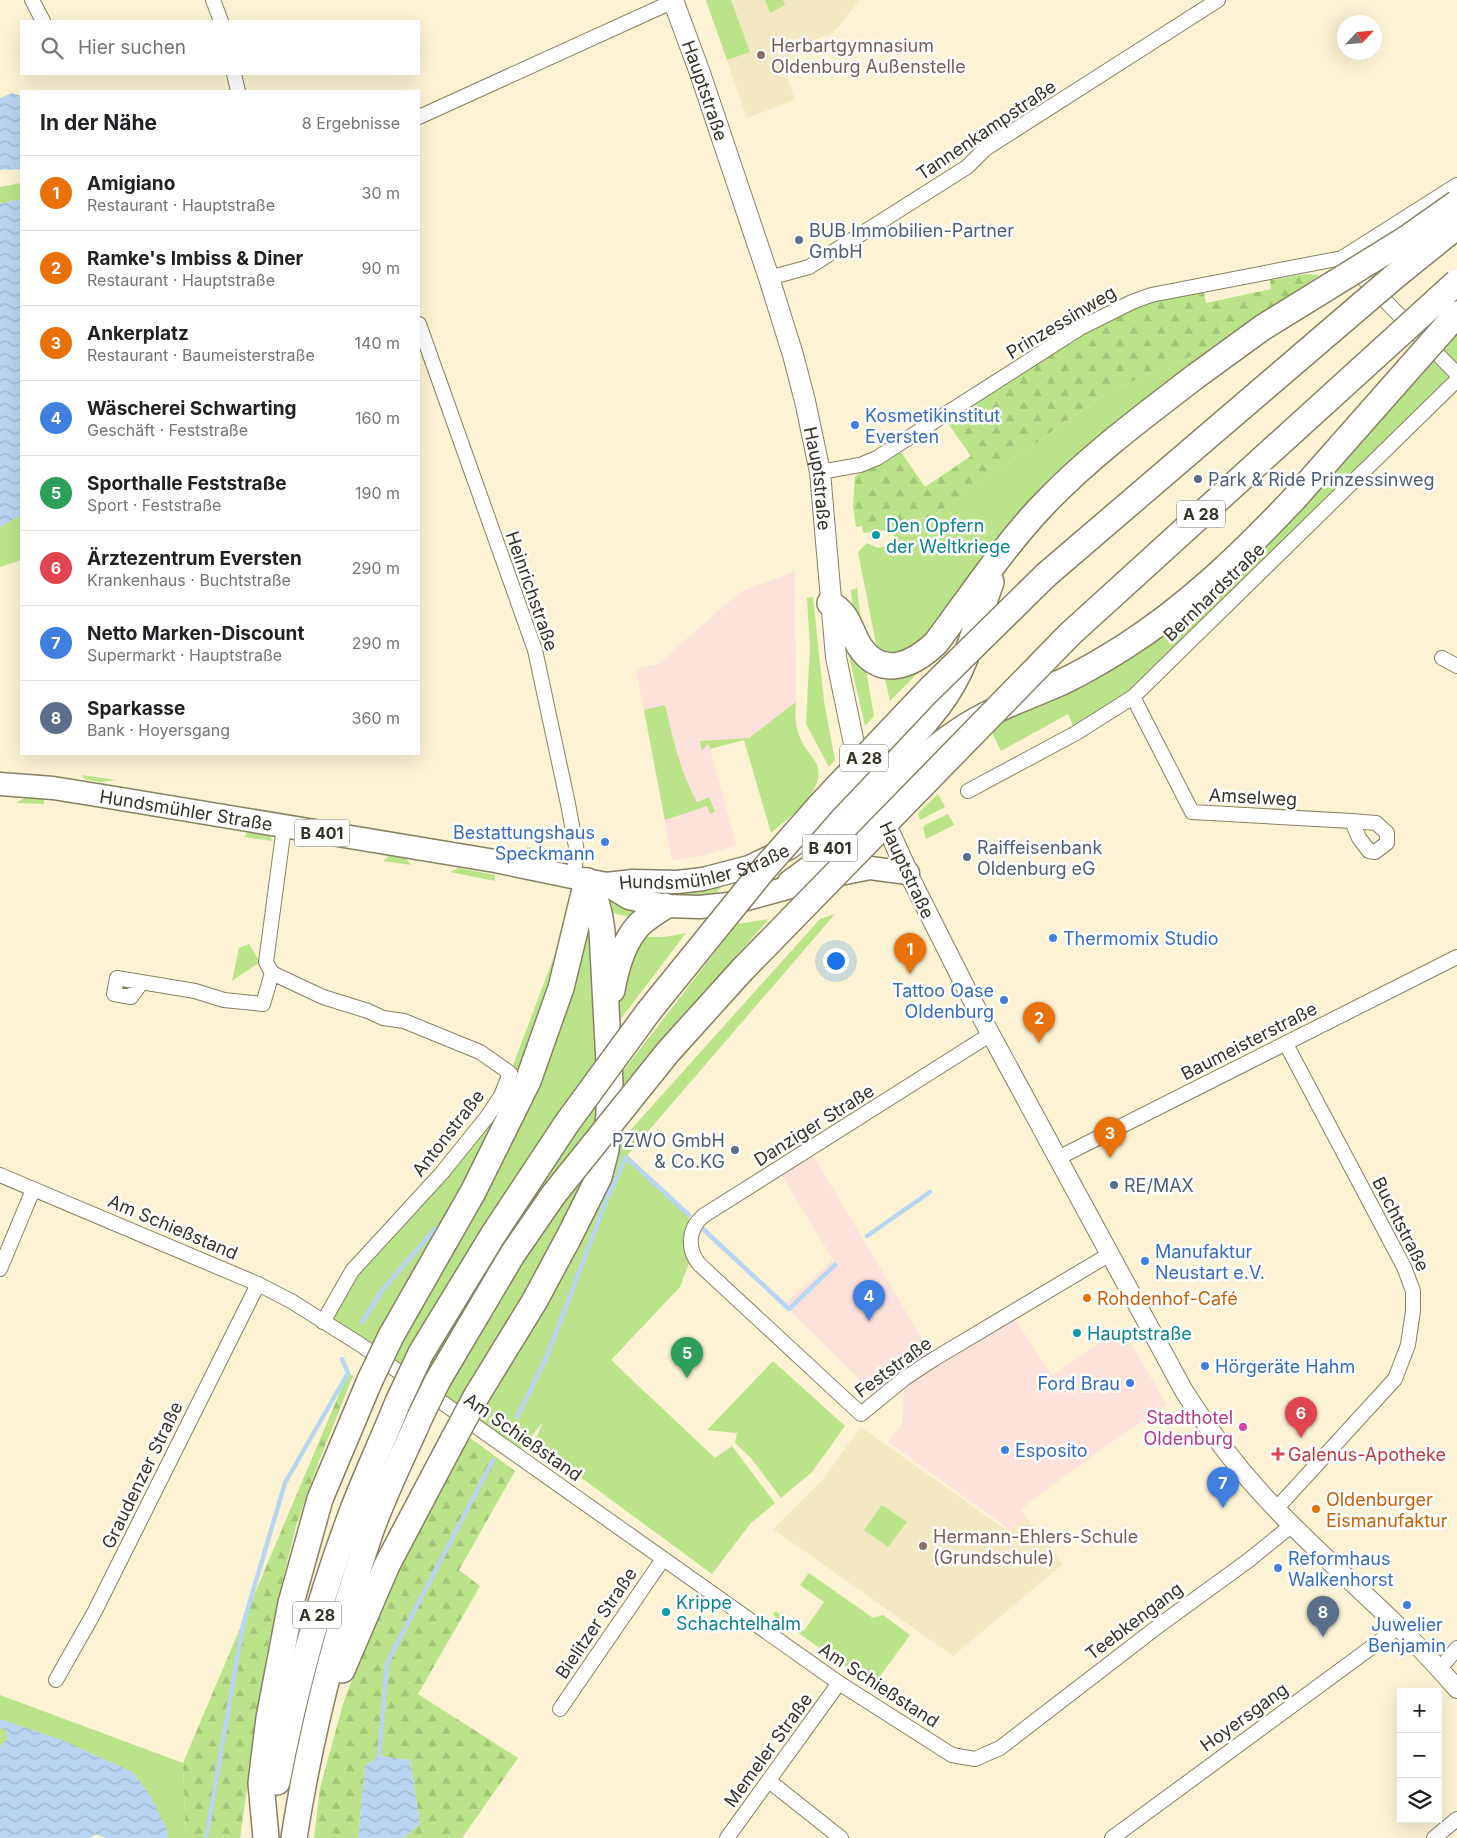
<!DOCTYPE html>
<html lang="de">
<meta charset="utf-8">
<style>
body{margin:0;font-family:Inter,sans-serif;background:#f2f2f2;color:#202124}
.controls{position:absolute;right:15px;bottom:15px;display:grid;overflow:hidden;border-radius:0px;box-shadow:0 5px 20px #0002}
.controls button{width:45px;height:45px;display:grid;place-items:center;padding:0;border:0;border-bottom:1px solid #e0e0e0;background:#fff;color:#202124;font:25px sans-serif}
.compass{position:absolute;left:1337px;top:15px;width:45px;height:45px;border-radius:50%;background:#fff;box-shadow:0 5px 20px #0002;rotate:64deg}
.you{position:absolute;left:835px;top:960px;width:18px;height:18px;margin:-12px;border:4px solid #fff;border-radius:50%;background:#1a73e8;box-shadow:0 0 0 8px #1a73e833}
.badge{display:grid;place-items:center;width:32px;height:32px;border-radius:50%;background:#db2777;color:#fff;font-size:16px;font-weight:700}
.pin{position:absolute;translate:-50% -41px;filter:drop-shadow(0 1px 2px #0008)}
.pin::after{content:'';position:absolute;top:26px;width:18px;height:15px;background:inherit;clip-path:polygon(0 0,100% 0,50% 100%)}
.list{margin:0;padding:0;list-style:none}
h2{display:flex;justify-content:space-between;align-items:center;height:65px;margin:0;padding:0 20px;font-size:21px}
h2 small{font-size:16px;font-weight:400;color:#757577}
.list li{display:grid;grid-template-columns:32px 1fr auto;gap:15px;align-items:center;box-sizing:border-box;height:75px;padding:0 20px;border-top:1px solid #e0e0e0}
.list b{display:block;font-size:19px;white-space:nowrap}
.list p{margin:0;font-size:16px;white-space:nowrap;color:#757577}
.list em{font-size:16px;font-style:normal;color:#757577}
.icon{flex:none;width:28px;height:28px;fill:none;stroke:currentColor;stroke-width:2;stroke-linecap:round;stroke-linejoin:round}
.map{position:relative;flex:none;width:1457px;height:1838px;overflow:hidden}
.search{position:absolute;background:#fff;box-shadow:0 5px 20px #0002;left:20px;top:20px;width:400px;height:55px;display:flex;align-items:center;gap:12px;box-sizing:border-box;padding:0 18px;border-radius:0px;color:#757577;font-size:19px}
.panel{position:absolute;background:#fff;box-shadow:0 5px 20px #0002;left:20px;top:90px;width:400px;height:665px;border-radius:0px}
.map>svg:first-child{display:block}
.commercial{fill:#fce2db}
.built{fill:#f2e8c1}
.green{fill:#bbe48a}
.forest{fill:url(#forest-firs)}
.water{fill:url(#water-waves)}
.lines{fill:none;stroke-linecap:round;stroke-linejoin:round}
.stream{stroke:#b8d5f2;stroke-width:4.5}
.minor-casing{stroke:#878063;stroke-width:16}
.tertiary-casing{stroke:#878063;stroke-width:20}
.secondary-casing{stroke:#878063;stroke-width:22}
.primary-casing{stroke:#878063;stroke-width:25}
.motorway-casing{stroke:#878063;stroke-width:28}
.minor{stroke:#fff;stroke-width:14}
.tertiary{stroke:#fff;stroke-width:18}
.secondary{stroke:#fff;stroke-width:20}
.primary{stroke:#fff;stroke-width:22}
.motorway{stroke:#fff;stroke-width:25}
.motorway-bridge-casing{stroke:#878063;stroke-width:28;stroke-linecap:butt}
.motorway-bridge{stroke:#fff;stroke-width:25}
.education-dot{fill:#8d6e63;stroke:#fff;stroke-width:2}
.service-dot{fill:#5c6f8a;stroke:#fff;stroke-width:2}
.shop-dot{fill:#3f7fe0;stroke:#fff;stroke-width:2}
.culture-dot{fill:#0f9aa8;stroke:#fff;stroke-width:2}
.food-dot{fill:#e8710a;stroke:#fff;stroke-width:2}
.hotel-dot{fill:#d1479c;stroke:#fff;stroke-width:2}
.health-dot{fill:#e0444e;stroke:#fff;stroke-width:2}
.labels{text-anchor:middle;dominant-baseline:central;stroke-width:5;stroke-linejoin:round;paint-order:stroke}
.shield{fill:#fff;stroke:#727067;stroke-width:1}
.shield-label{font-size:16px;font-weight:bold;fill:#353226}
.education-label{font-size:18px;fill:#785e54;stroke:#fff;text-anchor:start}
.street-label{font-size:18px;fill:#353226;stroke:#fff}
.service-label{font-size:18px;fill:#4e5e75;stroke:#fff;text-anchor:start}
.shop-label{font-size:18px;fill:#366cbe;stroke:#fff;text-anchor:start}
.culture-label{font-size:18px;fill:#0d838f;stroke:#fff;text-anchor:start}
.food-label{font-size:18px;fill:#c56008;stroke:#fff;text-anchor:start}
.hotel-label{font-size:18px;fill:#b23c85;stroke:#fff;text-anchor:end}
.health-label{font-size:18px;fill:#be3a42;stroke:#fff;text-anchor:start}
</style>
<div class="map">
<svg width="1457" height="1838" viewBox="0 0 1457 1838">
<defs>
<pattern id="forest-firs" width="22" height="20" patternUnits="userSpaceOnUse" patternTransform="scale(1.25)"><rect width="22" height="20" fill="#bbe48a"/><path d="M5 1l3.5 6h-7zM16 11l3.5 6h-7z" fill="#a1c477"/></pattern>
<pattern id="water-waves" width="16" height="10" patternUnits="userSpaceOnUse" patternTransform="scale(1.25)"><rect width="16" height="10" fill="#b8d5f2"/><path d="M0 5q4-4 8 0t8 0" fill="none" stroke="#9fb7cf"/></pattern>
</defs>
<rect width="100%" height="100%" fill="#fbf3d3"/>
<g class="commercial">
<polygon points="795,571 796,702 749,738 710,749 737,846 702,856 672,860 636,669 658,664 740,592"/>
<polygon points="810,1150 934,1359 1009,1310 1052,1376 1121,1327 1167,1405 1103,1448 1021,1509 1027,1518 1010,1530 888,1442 902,1424 905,1378 878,1398 784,1305 833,1259 778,1170"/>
</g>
<g class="built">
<polygon points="706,0 860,0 834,32 808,43 811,50 781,61 795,100 747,118"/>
<polygon points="861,1427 1009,1532 1027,1518 1063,1564 953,1656 773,1529 823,1479"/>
</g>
<g class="green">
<polygon points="706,0 731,0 750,52 727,60"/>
<polygon points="765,0 783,0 785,5 770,13"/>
<polygon points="21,183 21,199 0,204 0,187"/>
<polygon points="1457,316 1457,380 1133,697 1076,733 1068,714 1001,751 987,722 1161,622"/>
<path d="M1212,347L1135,408L914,652L878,654L858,552L867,543L878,548C893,546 896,536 894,523L932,517L1106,393Z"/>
<polygon points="21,515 21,560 0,567 0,527"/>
<path d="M857,588L863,637C855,621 852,607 851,590Z"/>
<polygon points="813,597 824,701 835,760 829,767 806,724 810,647 807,598"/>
<polygon points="846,643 865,664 874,716 865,726"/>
<polygon points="930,661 890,701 884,674"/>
<path d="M796,702C795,719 795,731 805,747C808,752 813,757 816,763C829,790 788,818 771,833L744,740L710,749L708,743L702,751L700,741L749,738Z"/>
<path d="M665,705C673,738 680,772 697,802L709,797L715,812L710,814L707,806L665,820L644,710Z"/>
<polygon points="81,775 117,780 100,782 85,779"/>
<polygon points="938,794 945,807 920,820 918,813"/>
<polygon points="25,798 44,799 44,804 16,803"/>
<polygon points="948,814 954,825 926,839 923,828 925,825"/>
<polygon points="248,832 269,835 273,841 244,837"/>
<polygon points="527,847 553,852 552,858 535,855 531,849 527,849"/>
<polygon points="389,856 406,858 411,865 383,861"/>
<polygon points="458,868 495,875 495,881 450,872"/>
<polygon points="725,883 712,897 684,900 622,887"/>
<polygon points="610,899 648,910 638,919 609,912"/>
<polygon points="835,914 626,1157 695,1223 692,1255 680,1287 611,1360 715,1458 732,1446 775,1503 750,1524 712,1574 534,1443 543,1422 517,1454 323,1322 352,1271 441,1174 510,1073 566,925 563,922 640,937 664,937 686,933 620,1020 620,1075 737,924 769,919 622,1086 617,1145 820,919"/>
<polygon points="249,944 260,962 232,981 239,948"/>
<polygon points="773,1361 845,1426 812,1472 781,1498 751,1458 735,1443 737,1433 707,1430"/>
<polygon points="882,1505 907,1522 888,1547 864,1530"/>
<polygon points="809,1573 873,1618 883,1615 910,1635 873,1686 773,1615 775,1611 804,1631 824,1602 800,1585"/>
<polygon points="0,1695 183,1763 186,1838 106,1838 96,1834 89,1838 0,1838"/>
</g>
<g class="forest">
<polygon points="1305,274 1320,275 1212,347 1106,393 932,517 894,522 894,529 863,533 862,526 856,527 853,506 855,476 901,452 925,487 971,456 946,421 1104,319 1152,299 1204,292 1206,303 1271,289 1270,280"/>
<polygon points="348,1373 353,1376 319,1461 296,1526 277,1603 266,1657 240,1838 186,1838 183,1763"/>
<polygon points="469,1437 515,1471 459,1570 480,1586 418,1694 518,1758 462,1838 404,1838 420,1824 410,1760 379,1756 365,1766 358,1838 314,1838 320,1788 343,1704 365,1644 386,1592 420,1526"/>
</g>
<g class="water">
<polygon points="12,93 21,96 21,169 0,170 0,98"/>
<polygon points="21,199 21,515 0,527 0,204"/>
<polygon points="0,1719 62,1740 133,1772 153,1800 166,1827 168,1838 106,1838 96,1834 89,1838 0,1838 0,1746 7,1740 6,1730 0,1728"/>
<polygon points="379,1756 410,1760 420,1824 404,1838 358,1838 365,1766"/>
</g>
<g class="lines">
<g class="stream">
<polyline points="703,1229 789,1309 835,1265"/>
<polyline points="867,1236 930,1192"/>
<polyline points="362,1322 383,1289 435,1229"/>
<polyline points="517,1417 547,1356 607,1199 626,1157 689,1215"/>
<polyline points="379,1756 387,1663 493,1460"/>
<polyline points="206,1838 243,1625 285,1483 348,1373 342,1359"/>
</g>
<defs>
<g id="minor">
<polyline points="32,0 43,21"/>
<polyline points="213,0 221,21"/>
<polyline points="234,74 238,91"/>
<polyline points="419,117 674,1"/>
<polyline points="1351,266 1457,374"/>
<polyline points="769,278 809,267 967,167 985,149 1218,0"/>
<polyline points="419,324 535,650 568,804 577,852 573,878"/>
<polyline points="820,472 860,465 877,458 1080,328 1132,302 1151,295 1342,258 1457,185"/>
<polyline points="1442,658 1457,666"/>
<polyline points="1133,697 1192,812 1352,821 1376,823 1387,833 1387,843 1375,852 1369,851 1359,838 1352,821"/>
<polyline points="968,791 1076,733 1133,697 1457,380"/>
<polyline points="272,973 266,962 284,827"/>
<polyline points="142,982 131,997 114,994 117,978 195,991 224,1000 263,1004 272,973 323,997 368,1011 383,1018 404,1021 480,1052 510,1073 501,1096 487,1117 441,1174 352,1271 323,1322"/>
<path d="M991,1034L703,1216C688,1229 687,1249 699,1264L861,1414L905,1378L934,1359L1110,1254"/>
<polyline points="1058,1158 1457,957"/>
<polyline points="0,1175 258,1284 291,1301 361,1345 839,1683 952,1755 975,1759 1000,1748 1161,1624 1249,1560 1292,1525"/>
<polyline points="0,1269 33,1190"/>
<polyline points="1276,1509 1395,1379 1408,1345 1413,1311 1413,1291 1404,1267 1286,1044"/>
<polyline points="1440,1669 1457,1648"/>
<polyline points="56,1680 94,1613 258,1284"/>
<polyline points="560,1709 663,1559"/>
<polyline points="769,1781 841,1838"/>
<polyline points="727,1838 839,1683"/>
<polyline points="1112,1838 1399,1627"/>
<polyline points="1434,1838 1457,1819"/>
</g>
<path id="tertiary" d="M908,873L971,998L1184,1391C1211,1434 1242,1474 1277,1510C1336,1571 1402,1624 1457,1689"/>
<g id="secondary">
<path id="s1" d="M673,0L700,73L769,278L793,355L805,401L820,472L836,657L853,739L864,775"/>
<polyline points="880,811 908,873"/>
</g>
<g id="primary">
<path id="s2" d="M0,784L53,788L109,797L495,861L606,884L633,881L677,882L703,879L749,867L789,848L830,818L867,783"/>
<polyline points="789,882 812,865 875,801"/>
<polyline points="606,884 629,898 665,906 700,907 728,904 835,875 870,868 908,873"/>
</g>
<g id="motorway">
<path d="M830,603C835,607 841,611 844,616C851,626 854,638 860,647C882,680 914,664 936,643C971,596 1004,546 1044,504C1090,456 1144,416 1196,376"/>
<path d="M867,783C899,749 939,715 959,672C973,643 980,612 991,582"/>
<path d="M875,801C902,778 927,752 956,733C988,710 1026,698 1062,682C1083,672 1105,659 1124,647C1188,606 1241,555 1293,500"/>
<path d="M612,990C616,968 623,942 639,925C646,918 656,912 665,906"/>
<polyline points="391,1336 473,1192 528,1081 561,988 587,881"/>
<path d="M477,1395L534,1302L569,1237L599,1177L606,1150L609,1113L610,1082L602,931C600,912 596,897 587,881"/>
<polyline points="342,1670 387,1565 454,1438"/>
<path d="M277,1782C295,1688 320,1596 354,1507C368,1471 384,1437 398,1402"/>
<polyline points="266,1838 261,1783 269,1718 291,1603 320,1499 370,1380"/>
<path d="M294,1838C310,1735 336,1634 369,1536C383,1495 403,1456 420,1417"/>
</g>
</defs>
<use href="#minor" class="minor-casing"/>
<use href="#tertiary" class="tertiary-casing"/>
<use href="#secondary" class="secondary-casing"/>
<use href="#primary" class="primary-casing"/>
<use href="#motorway" class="motorway-casing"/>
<use href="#minor" class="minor"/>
<use href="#tertiary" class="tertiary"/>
<use href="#secondary" class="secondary"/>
<use href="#primary" class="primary"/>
<use href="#motorway" class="motorway"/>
<defs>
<g id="motorway-bridge">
<polyline points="1196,376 1262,328 1406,239 1457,203"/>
<polyline points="1293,500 1457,314"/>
<polyline points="370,1380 391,1336"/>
<polyline points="398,1402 421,1353 493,1235 567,1123 649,1011 764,869 823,802 927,692 1046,575 1395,276 1457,226"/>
<polyline points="420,1417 438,1380 512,1255 554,1194 668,1052 742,970 1070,634 1457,282"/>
<polyline points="454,1438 477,1395"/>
</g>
</defs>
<use href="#motorway-bridge" class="motorway-bridge-casing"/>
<use href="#motorway-bridge" class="motorway-bridge"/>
</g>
<g class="education-dot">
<circle cx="761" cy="55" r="5"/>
<circle cx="923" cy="1546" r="5"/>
</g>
<g class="service-dot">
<circle cx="799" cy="240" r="5"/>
<circle cx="1198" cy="479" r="5"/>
<circle cx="967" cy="857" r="5"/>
<circle cx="735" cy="1150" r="5"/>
<circle cx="1114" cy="1185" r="5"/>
</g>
<g class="shop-dot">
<circle cx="855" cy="425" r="5"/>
<circle cx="605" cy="842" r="5"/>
<circle cx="1053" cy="938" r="5"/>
<circle cx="1004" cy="1000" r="5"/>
<circle cx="1145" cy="1261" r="5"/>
<circle cx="1205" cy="1366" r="5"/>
<circle cx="1130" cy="1383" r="5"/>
<circle cx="1005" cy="1450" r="5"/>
<circle cx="1278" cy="1568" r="5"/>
<circle cx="1407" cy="1605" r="5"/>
</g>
<g class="culture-dot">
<circle cx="876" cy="535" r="5"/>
<circle cx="1077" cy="1333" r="5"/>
<circle cx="666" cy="1612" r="5"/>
</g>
<g class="food-dot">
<circle cx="1087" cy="1298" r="5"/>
<circle cx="1316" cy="1509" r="5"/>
</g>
<circle class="hotel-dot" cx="1243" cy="1427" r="5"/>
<path class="health-dot" d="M1275.5 1446.5h5v5h5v5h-5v5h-5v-5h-5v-5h5z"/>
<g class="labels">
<g class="shield">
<rect x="1177" y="500.5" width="48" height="27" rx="4"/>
<rect x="840" y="744.5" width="48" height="27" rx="4"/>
<rect x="294.5" y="819.5" width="55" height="27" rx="4"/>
<rect x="802.5" y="834.5" width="55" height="27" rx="4"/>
<rect x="293" y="1601.5" width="48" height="27" rx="4"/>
</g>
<g class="shield-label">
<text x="1201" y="514">A 28</text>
<text x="864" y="758">A 28</text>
<text x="322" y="833">B 401</text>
<text x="830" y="848">B 401</text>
<text x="317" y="1615">A 28</text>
</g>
<g class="education-label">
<text x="771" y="45">Herbartgymnasium<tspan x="771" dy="21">Oldenburg Außenstelle</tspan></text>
<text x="933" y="1536">Hermann-Ehlers-Schule<tspan x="933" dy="21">(Grundschule)</tspan></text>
</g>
<g class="street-label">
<text stroke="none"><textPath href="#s1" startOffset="96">Hauptstraße</textPath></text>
<text transform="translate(986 130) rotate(-34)">Tannenkampstraße</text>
<text transform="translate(1061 322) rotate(-31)">Prinzessinweg</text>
<text stroke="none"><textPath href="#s1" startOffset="501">Hauptstraße</textPath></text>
<text transform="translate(532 591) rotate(71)">Heinrichstraße</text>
<text transform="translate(1214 592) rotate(-44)">Bernhardstraße</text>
<text transform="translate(1253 797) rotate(3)">Amselweg</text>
<text stroke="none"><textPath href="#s2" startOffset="188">Hundsmühler Straße</textPath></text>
<text stroke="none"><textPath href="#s2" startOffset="715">Hundsmühler Straße</textPath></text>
<text transform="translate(907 870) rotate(65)">Hauptstraße</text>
<text transform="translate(1249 1041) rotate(-27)">Baumeisterstraße</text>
<text transform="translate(814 1125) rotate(-32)">Danziger Straße</text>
<text transform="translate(448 1133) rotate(-52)">Antonstraße</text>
<text transform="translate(1401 1224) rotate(63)">Buchtstraße</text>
<text transform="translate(173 1227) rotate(23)">Am Schießstand</text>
<text transform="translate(893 1367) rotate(-36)">Feststraße</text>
<text transform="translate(523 1437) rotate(35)">Am Schießstand</text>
<text transform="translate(142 1475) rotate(-64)">Graudenzer Straße</text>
<text transform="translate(1134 1621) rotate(-37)">Teebkengang</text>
<text transform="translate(596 1623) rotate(-56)">Bielitzer Straße</text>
<text transform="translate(879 1685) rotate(33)">Am Schießstand</text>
<text transform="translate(1244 1717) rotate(-36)">Hoyersgang</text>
<text transform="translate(768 1750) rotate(-54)">Memeler Straße</text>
</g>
<g class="service-label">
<text x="809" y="230">BUB Immobilien-Partner<tspan x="809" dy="21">GmbH</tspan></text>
<text x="1208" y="479">Park &amp; Ride Prinzessinweg</text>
<text x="977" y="847">Raiffeisenbank<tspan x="977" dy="21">Oldenburg eG</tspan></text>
<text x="725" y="1140" text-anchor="end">PZWO GmbH<tspan x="725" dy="21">&amp; Co.KG</tspan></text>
<text x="1124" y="1185">RE/MAX</text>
</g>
<g class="shop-label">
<text x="865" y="415">Kosmetikinstitut<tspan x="865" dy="21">Eversten</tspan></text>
<text x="595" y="832" text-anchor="end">Bestattungshaus<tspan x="595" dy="21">Speckmann</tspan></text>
<text x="1063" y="938">Thermomix Studio</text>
<text x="994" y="990" text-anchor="end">Tattoo Oase<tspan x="994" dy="21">Oldenburg</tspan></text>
<text x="1155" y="1251">Manufaktur<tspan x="1155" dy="21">Neustart e.V.</tspan></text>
<text x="1215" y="1366">Hörgeräte Hahm</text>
<text x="1120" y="1383" text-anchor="end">Ford Brau</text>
<text x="1015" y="1450">Esposito</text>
<text x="1288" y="1558">Reformhaus<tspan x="1288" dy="21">Walkenhorst</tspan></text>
<text x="1407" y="1624" text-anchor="middle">Juwelier<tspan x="1407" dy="21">Benjamin</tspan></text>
</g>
<g class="culture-label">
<text x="886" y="525">Den Opfern<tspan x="886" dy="21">der Weltkriege</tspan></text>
<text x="1087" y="1333">Hauptstraße</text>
<text x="676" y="1602">Krippe<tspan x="676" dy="21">Schachtelhalm</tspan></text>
</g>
<g class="food-label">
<text x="1097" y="1298">Rohdenhof-Café</text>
<text x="1326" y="1499">Oldenburger<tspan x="1326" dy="21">Eismanufaktur</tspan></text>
</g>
<g class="hotel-label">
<text x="1233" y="1417">Stadthotel<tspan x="1233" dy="21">Oldenburg</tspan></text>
</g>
<g class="health-label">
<text x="1288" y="1454">Galenus-Apotheke</text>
</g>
</g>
</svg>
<div class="controls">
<button>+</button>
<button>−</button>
<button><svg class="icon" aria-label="layers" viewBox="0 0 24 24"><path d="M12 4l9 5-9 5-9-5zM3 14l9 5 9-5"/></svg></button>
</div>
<svg class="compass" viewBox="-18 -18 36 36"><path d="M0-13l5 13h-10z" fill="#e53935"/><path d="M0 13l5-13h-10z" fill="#757577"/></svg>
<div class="you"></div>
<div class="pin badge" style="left:910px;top:974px;background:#e8710a">1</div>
<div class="pin badge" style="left:1039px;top:1043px;background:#e8710a">2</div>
<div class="pin badge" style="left:1110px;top:1158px;background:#e8710a">3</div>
<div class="pin badge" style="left:869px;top:1321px;background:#3f7fe0">4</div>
<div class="pin badge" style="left:687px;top:1378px;background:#2e9e5b">5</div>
<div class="pin badge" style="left:1301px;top:1438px;background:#e0444e">6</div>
<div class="pin badge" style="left:1223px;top:1508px;background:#3f7fe0">7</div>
<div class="pin badge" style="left:1323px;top:1637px;background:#5c6f8a">8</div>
<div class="search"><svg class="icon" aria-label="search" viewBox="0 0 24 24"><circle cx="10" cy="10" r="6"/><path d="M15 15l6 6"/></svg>Hier suchen</div>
<section class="panel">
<h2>In der Nähe<small>8 Ergebnisse</small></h2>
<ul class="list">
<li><span class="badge" style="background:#e8710a">1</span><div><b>Amigiano</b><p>Restaurant · Hauptstraße</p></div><em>30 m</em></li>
<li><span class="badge" style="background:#e8710a">2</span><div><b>Ramke's Imbiss &amp; Diner</b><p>Restaurant · Hauptstraße</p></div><em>90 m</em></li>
<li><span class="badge" style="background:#e8710a">3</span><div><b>Ankerplatz</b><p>Restaurant · Baumeisterstraße</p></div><em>140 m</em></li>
<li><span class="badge" style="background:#3f7fe0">4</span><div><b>Wäscherei Schwarting</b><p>Geschäft · Feststraße</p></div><em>160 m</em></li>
<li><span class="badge" style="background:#2e9e5b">5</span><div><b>Sporthalle Feststraße</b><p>Sport · Feststraße</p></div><em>190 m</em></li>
<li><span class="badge" style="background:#e0444e">6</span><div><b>Ärztezentrum Eversten</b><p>Krankenhaus · Buchtstraße</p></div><em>290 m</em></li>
<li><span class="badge" style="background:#3f7fe0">7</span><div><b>Netto Marken-Discount</b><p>Supermarkt · Hauptstraße</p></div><em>290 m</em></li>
<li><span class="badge" style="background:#5c6f8a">8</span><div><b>Sparkasse</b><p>Bank · Hoyersgang</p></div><em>360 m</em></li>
</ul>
</section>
</div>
